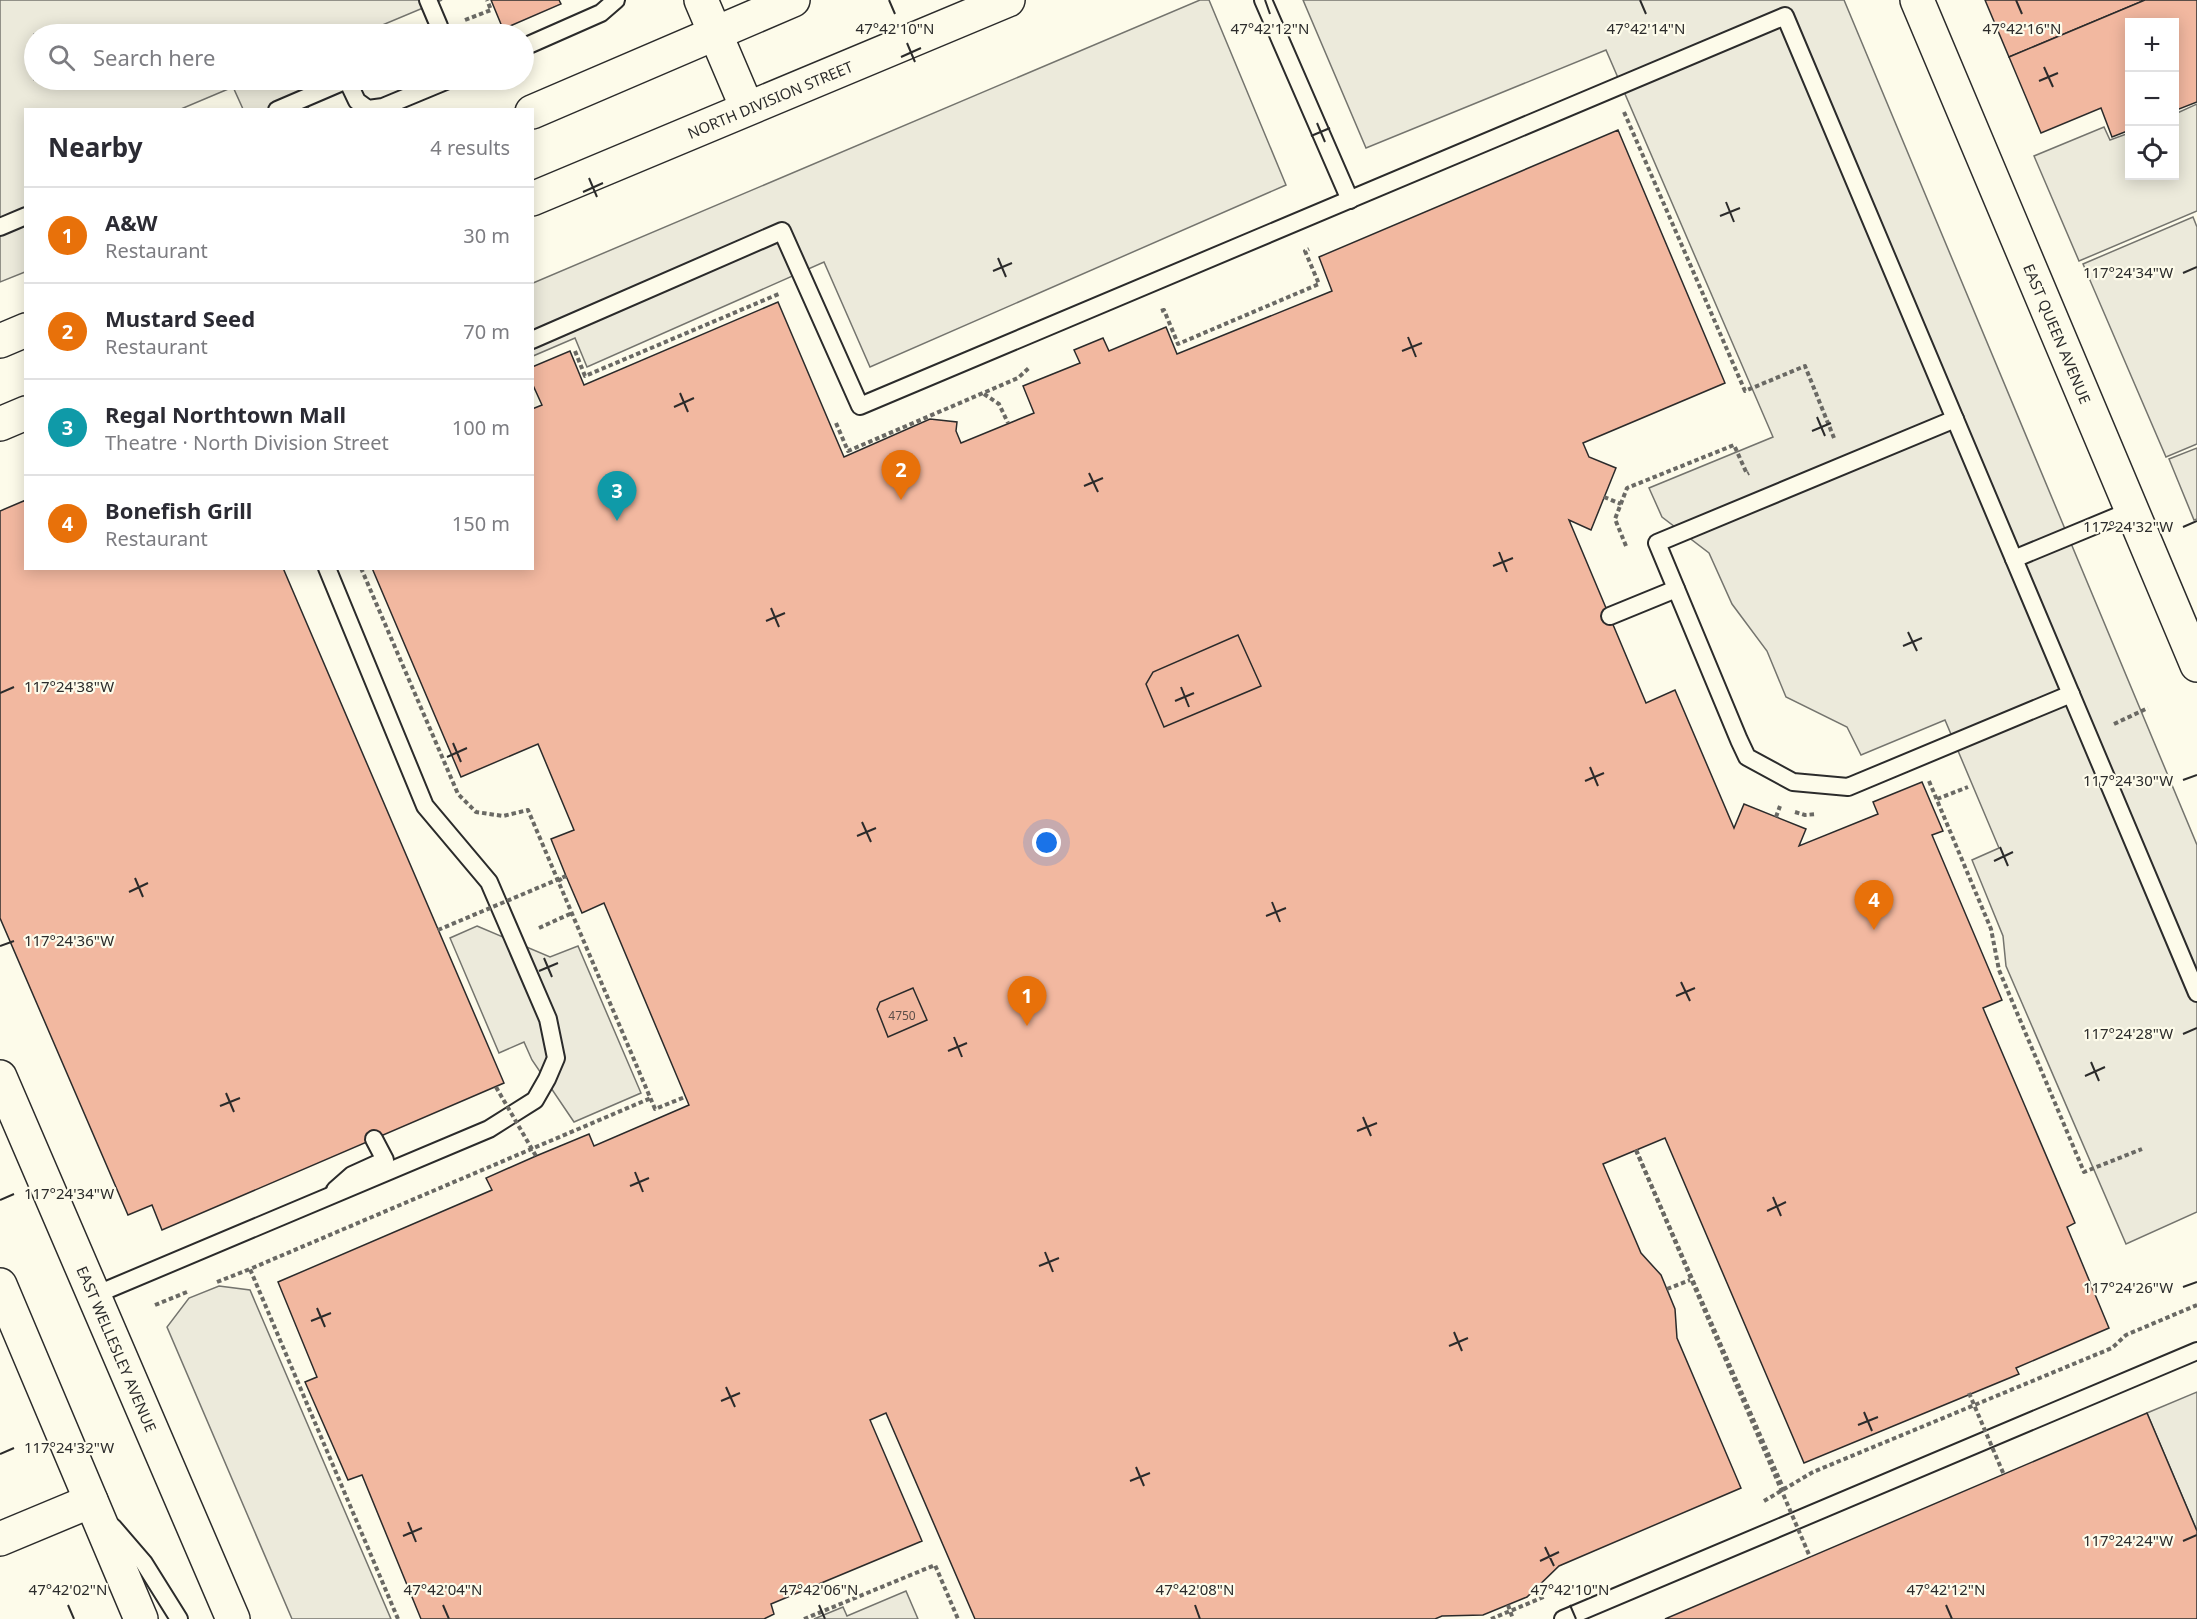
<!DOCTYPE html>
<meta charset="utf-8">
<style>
body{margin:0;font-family:"Noto Sans",sans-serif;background:#f2f2f3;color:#2b2b33}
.controls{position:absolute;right:18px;top:18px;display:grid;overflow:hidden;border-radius:0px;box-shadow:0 3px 15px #0003}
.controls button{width:54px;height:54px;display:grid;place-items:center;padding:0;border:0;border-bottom:2px solid #e1e1e2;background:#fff;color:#2b2b33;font:30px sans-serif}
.you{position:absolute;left:1047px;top:843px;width:21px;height:21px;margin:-15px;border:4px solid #fff;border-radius:50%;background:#1a73e8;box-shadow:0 0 0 9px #1a73e833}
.badge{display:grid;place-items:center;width:39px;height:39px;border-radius:50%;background:#1a73e8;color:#fff;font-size:20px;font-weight:700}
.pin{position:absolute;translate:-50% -50px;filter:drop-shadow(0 2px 3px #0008)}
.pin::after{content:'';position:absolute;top:32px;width:21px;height:18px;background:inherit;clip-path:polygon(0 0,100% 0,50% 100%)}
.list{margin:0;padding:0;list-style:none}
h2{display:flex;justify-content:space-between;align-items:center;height:78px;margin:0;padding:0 24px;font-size:26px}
h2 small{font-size:20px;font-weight:400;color:#7c7c81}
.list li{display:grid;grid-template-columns:39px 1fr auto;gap:18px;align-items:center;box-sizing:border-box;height:96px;padding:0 24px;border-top:2px solid #e1e1e2}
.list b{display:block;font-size:22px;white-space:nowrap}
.list p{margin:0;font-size:20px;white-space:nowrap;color:#7c7c81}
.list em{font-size:20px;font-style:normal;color:#7c7c81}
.icon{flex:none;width:33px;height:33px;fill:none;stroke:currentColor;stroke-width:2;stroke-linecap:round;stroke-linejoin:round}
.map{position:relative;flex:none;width:2197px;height:1619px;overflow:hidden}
.search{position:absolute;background:#fff;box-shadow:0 3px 15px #0003;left:24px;top:24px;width:510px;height:66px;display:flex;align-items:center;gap:15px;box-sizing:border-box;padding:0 21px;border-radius:33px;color:#7c7c81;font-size:22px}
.panel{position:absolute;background:#fff;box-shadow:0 3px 15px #0003;left:24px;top:108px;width:510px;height:462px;border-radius:0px}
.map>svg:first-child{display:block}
.parking{fill:#eceadb;stroke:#74746e;stroke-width:1.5}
.building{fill:#f2b8a0;stroke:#2b2b2b;stroke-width:1.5}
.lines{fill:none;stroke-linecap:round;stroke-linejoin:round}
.service-casing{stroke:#2b2b2b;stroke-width:20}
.minor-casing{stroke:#2b2b2b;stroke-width:36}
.tertiary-casing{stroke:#2b2b2b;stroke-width:36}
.primary-casing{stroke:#2b2b2b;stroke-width:36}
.path{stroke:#6a6964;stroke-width:4;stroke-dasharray:4.5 3;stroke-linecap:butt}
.service{stroke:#fdfbea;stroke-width:16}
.minor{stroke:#fdfbea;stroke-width:33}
.tertiary{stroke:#fdfbea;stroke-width:33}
.primary{stroke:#fdfbea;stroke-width:33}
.path-bridge{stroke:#6a6964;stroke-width:4;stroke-dasharray:4.5 3;stroke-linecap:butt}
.ticks{fill:none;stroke:#2b2b2b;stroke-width:2}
.labels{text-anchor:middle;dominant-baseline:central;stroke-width:4.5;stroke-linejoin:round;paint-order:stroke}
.number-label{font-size:12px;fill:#5d4e48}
.street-label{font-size:15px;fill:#2b2b2b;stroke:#fdfbea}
.ticks-label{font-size:15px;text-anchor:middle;fill:#2b2b2b;stroke:#fdfbea;stroke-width:4.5;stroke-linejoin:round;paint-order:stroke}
</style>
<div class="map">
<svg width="2197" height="1619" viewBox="0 0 2197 1619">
<rect width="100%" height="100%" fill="#fdfbea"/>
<g class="parking">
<polygon points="0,0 442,0 361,34 34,34 34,80 296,80 309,109 243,109 233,87 181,109 26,110 25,272 0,282"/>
<polygon points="1200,0 1209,0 1286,185 870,367 824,262 587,367 575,338 533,356 533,283"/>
<polygon points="1303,0 1844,0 2197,845 2197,1212 2126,1244 2006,966 2003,936 1972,860 1999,848 1945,720 1861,755 1847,727 1786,697 1767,651 1732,604 1709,553 1662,517 1649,488 1773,437 1606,50 1366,148"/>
<polygon points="2197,104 2197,211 2079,261 2034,156 2104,127 2110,140 2129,133 2130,176 2174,176 2175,114"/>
<polygon points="2193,217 2197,227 2197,444 2166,457 2083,264"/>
<polygon points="2197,448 2197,519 2194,520 2169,459"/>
<polygon points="477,926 550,957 578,946 641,1093 574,1122 532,1060 524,1042 499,1053 450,938"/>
<polygon points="219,1286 250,1290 391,1619 292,1619 167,1327 189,1298"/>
<polygon points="2197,1392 2197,1531 2147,1413"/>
<polygon points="906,1591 918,1619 814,1619 843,1607 847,1616"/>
</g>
<g class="building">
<polygon points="491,0 559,0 561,4 503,29"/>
<polygon points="1985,0 2145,0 2009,57"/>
<polygon points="2145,0 2197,0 2197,102 2174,111 2174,22 2130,22 2130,130 2112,137 2101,108 2041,133 2009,57"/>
<polygon points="1618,130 1725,383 1583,443 1589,457 1616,468 1591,530 1569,520 1646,703 1675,690 1734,828 1744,804 1806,829 1799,846 1878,814 1873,802 1922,782 1943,831 1932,835 2002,1000 1983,1008 2075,1223 2067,1227 2109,1328 2016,1368 2019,1374 1804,1463 1665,1138 1603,1164 1641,1253 1661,1275 1675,1309 1677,1338 1741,1488 1559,1566 1527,1597 1483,1615 1442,1616 1435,1619 975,1619 886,1413 870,1420 922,1541 771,1604 774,1614 764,1619 421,1619 362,1475 348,1480 305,1382 317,1377 278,1282 492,1190 486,1178 536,1156 589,1134 594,1146 689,1105 604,903 582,913 566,876 551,839 574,830 538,744 461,777 372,568 532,568 532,409 542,405 532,383 532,367 570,351 584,385 778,302 844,457 930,419 957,422 956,431 961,443 1034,413 1023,386 1080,363 1074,350 1103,338 1109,351 1166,327 1177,354 1332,291 1319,257"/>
<polygon points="26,500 26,568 283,568 504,1083 162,1230 152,1205 128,1215 0,918 0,511"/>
<polygon points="1238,635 1261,686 1164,727 1146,684 1153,672"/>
<polygon points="913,988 927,1020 888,1037 877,1009 880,1002"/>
<polygon points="2147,1413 2197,1531 2197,1619 1665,1619"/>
</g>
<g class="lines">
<defs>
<g id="service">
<polyline points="428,0 439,26 438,34"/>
<polyline points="1263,0 1350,200"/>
<polyline points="524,47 601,13 616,0"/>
<polyline points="347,80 357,101 368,109 383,107 448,80"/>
<polyline points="277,110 347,80"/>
<polyline points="0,227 26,216"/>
<polyline points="532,340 782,231 860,406 1785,16 2197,993"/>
<polyline points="1955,419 1657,543 1739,740 1747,757 1793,782 1848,787 2071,694"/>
<polyline points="2014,559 2132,510"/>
<polyline points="1610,616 1676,589"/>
<polyline points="335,1190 352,1175 385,1160 374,1139"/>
<polyline points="95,1295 489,1129 535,1100 547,1079 556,1058 548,1019 489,882 425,806 327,568"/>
<polyline points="113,1527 144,1563 179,1619"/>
<polyline points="1563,1619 2197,1351"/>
</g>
<g id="minor">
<polyline points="701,0 747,108"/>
<polyline points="0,1539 91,1501"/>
</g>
<g id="tertiary">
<path id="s1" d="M1917,0L2197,665"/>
</g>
<g id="primary">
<polyline points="532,112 793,0"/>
<path id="s2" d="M532,199L1008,0"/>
<polyline points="0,341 26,330"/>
<polyline points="0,424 26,413"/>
<path id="s3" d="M0,1077L233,1619"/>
<polyline points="0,1285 141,1619"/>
</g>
</defs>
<use href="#service" class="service-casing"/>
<use href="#minor" class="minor-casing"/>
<use href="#tertiary" class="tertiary-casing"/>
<use href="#primary" class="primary-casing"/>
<g class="path">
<polyline points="465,20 491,10 487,0"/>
<polyline points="1624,112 1745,391 1805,366 1834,438"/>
<polyline points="1161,311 1164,310 1178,344 1319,284 1305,251 1309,249"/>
<polyline points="575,351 585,376 781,293"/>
<polyline points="984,394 999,404 1008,423"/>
<polyline points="836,423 848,451 1018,378 1030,367"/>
<polyline points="1604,497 1621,504"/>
<polyline points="1626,546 1615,519 1627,488 1734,445 1747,474 1749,473"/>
<polyline points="361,568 458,794 476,812 503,816 528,810 655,1109 685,1097"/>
<polyline points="2114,724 2148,708"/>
<polyline points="1929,781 1991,929 1999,970 2084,1172 2142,1149"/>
<polyline points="1937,799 1968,787"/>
<polyline points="1795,812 1805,815 1817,814"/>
<polyline points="1776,817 1780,806"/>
<polyline points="558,881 566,876"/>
<polyline points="539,928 572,913"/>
<polyline points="1636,1150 1784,1490"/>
<polyline points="217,1282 250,1269"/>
<polyline points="1667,1289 1690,1280"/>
<polyline points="155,1305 187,1292"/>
<polyline points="1764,1501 1813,1472 2112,1348 2126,1335 2197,1305"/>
<polyline points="398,1619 250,1269 651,1098"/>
<polyline points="804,1619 935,1565 958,1619"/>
<polyline points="1491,1619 1546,1596"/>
</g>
<use href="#service" class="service"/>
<use href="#minor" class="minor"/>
<use href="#tertiary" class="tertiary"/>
<use href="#primary" class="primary"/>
<g class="path-bridge">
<polyline points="438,930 566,876"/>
<polyline points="496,1087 536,1156"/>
<polyline points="1636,1150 1810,1557"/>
<polyline points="1969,1393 2004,1475"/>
<polyline points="1508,1605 1513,1619"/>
</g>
</g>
<path class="ticks" d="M889,0L895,14M1265,0L1270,14M1640,0L1646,14M2016,0L2022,14M907,43L915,62M901,57L921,48M2044,67L2053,87M2039,81L2058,73M1317,123L1325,142M1311,136L1330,128M589,178L597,197M583,192L603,183M1726,202L1734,222M1720,216L1740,208M998,258L1006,277M993,271L1012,263M2183,273L2197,267M1408,337L1416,357M1402,351L1422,343M680,393L688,412M674,407L694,398M1817,417L1825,436M1812,431L1831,423M1089,473L1098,492M1084,486L1103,478M2183,527L2197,521M1499,552L1507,572M1493,566L1513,558M771,608L779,627M766,621L785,613M1908,632L1917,651M1903,646L1922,638M1181,687L1189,707M0,693L14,687M1175,701L1194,693M453,743L461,762M447,757L467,748M1590,767L1598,786M2183,780L2197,775M1585,781L1604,773M862,822L871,842M857,836L876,828M2000,847L2008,866M1994,861L2013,852M135,878L143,897M129,892L148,883M1272,902L1280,922M1266,916L1286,908M0,946L14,941M544,958L552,977M539,971L558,963M1681,982L1690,1001M1676,996L1695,988M2183,1034L2197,1028M954,1037L962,1057M948,1051L967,1043M2091,1062L2099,1081M2085,1076L2105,1067M226,1093L234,1112M220,1106L240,1098M1363,1117L1371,1136M1357,1131L1377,1123M635,1172L643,1192M630,1186L649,1178M1773,1197L1781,1216M0,1200L14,1194M1767,1211L1786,1202M1045,1252L1053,1272M1039,1266L1059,1258M2183,1287L2197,1282M317,1308L325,1327M311,1321L331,1313M1454,1332L1462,1351M1449,1346L1468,1338M726,1387L735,1407M721,1401L740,1393M1864,1412L1872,1431M1858,1425L1878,1417M0,1454L14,1448M1136,1467L1144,1486M1130,1481L1150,1473M408,1522L416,1542M403,1536L422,1528M2183,1541L2197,1535M1545,1547L1554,1566M1540,1561L1559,1552M68,1605L74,1619M443,1605L449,1619M819,1605L825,1619M1195,1605L1200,1619M1570,1605L1576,1619M1946,1605L1952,1619"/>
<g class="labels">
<g class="number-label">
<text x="902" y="1015">4750</text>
</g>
<g class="street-label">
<text stroke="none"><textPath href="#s2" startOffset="258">NORTH DIVISION STREET</textPath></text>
<text stroke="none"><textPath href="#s1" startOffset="362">EAST QUEEN AVENUE</textPath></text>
<text stroke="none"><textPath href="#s3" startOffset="296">EAST WELLESLEY AVENUE</textPath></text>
</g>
</g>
<g class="ticks-label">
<text x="1646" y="34">47°42'14"N</text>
<text x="2022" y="34">47°42'16"N</text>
<text x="895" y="34">47°42'10"N</text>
<text x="1270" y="34">47°42'12"N</text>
<text x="2128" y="278">117°24'34"W</text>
<text x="2128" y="532">117°24'32"W</text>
<text x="69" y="692">117°24'38"W</text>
<text x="2128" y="786">117°24'30"W</text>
<text x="69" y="946">117°24'36"W</text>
<text x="2128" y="1039">117°24'28"W</text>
<text x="69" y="1199">117°24'34"W</text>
<text x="2128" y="1293">117°24'26"W</text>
<text x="69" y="1453">117°24'32"W</text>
<text x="2128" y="1546">117°24'24"W</text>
<text x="68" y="1595">47°42'02"N</text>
<text x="443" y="1595">47°42'04"N</text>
<text x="819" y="1595">47°42'06"N</text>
<text x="1195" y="1595">47°42'08"N</text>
<text x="1570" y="1595">47°42'10"N</text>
<text x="1946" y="1595">47°42'12"N</text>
</g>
</svg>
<div class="controls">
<button>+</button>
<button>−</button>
<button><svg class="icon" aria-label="locate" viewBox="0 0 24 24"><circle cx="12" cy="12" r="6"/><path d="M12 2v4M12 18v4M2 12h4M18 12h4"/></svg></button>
</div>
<div class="you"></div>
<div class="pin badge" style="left:1027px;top:1026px;background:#e8710a">1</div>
<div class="pin badge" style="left:901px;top:500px;background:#e8710a">2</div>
<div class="pin badge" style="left:617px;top:521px;background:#0f9aa8">3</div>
<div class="pin badge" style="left:1874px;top:930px;background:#e8710a">4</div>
<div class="search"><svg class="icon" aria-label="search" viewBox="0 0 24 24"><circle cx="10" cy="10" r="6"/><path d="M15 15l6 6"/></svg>Search here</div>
<section class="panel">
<h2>Nearby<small>4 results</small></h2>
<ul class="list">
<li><span class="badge" style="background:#e8710a">1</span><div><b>A&amp;W</b><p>Restaurant</p></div><em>30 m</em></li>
<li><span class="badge" style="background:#e8710a">2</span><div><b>Mustard Seed</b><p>Restaurant</p></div><em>70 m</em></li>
<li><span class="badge" style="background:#0f9aa8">3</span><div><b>Regal Northtown Mall</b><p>Theatre · North Division Street</p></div><em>100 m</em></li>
<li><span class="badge" style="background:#e8710a">4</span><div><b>Bonefish Grill</b><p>Restaurant</p></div><em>150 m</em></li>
</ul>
</section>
</div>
